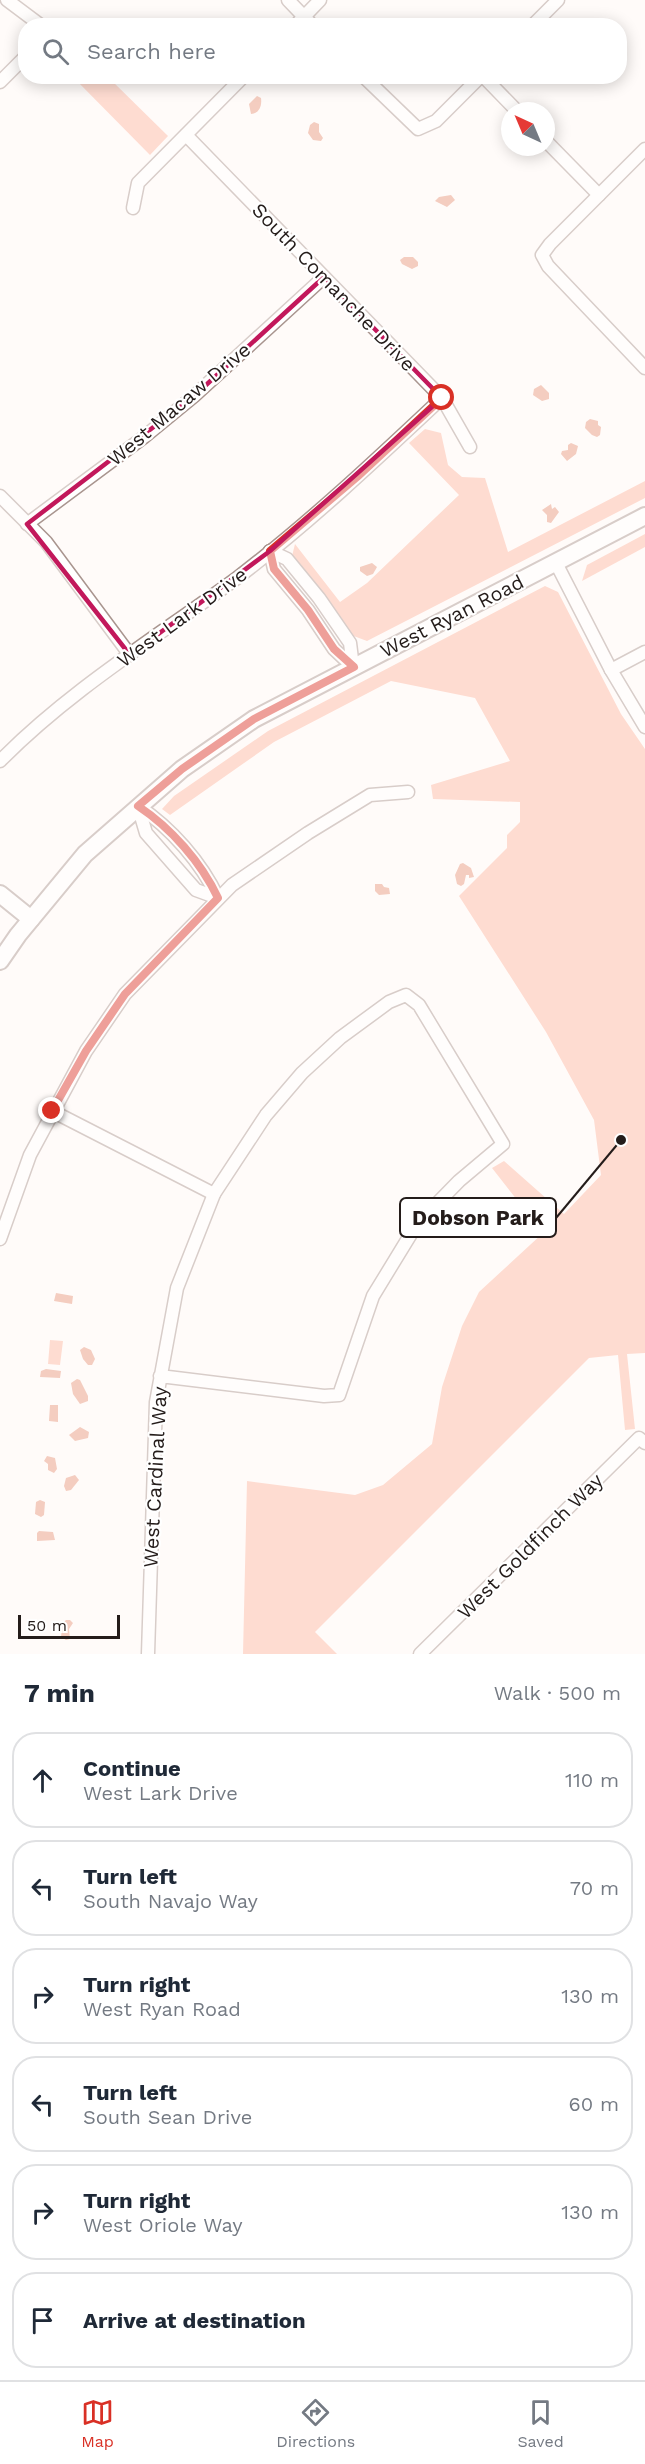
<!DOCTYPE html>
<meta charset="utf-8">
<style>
body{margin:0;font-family:"Work Sans",sans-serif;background:#f6f6f7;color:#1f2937}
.compass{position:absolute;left:501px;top:102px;width:54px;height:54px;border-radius:50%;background:#fff;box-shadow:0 3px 15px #0003;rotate:316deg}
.scale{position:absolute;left:18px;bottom:15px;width:102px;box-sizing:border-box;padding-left:6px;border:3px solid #241c1a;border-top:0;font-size:16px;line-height:21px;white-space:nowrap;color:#241c1a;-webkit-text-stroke:4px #fff;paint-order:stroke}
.stop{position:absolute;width:18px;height:18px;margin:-14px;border:4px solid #d93025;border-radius:50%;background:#fff}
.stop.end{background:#d93025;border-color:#fff;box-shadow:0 2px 6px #0008}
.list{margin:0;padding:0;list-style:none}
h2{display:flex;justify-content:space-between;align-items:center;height:78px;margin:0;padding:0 24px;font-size:26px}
h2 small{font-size:20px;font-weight:400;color:#747a83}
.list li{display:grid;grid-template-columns:39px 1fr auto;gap:18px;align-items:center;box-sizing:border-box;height:96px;margin:0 12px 12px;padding:0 12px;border:2px solid #e0e1e3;border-radius:24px}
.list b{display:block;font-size:22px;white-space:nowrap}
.list p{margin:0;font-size:20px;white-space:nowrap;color:#747a83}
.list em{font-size:20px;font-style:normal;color:#747a83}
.icon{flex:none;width:33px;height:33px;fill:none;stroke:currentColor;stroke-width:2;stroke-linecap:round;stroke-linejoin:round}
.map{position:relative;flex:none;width:645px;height:1654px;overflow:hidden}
.search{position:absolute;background:#fff;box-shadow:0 3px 15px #0003;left:18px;right:18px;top:18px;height:66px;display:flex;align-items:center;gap:15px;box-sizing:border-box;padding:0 21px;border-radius:24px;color:#747a83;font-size:22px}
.sheet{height:726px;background:#fff}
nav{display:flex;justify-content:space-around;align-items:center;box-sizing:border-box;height:84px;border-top:2px solid #e0e1e3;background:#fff;font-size:16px;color:#747a83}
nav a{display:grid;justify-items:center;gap:3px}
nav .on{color:#d93025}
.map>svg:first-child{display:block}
.green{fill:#fdb6a0}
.water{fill:#e6947a}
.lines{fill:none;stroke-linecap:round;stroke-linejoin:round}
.street-casing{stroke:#a9958f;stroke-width:15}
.secondary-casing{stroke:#a9958f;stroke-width:20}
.street{stroke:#fff;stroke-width:12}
.secondary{stroke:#fff;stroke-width:16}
.route{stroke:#d93025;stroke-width:8}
.marked{fill:none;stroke:#c2185b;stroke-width:4.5;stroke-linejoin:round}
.labels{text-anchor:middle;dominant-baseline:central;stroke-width:4.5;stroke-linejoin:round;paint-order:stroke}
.street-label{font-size:20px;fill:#241c1a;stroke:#fff}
.leader{fill:none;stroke:#241c1a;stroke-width:2}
.callout-dot{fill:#241c1a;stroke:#fff;stroke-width:2}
.callout{fill:#fff;stroke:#241c1a;stroke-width:2}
.callout-label{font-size:21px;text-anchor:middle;font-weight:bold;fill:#241c1a}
</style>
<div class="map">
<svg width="645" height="1654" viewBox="0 0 645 1654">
<rect width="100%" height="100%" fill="#fffbf9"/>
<g class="green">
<polygon points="73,77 108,77 168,136 150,155"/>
<polygon points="425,429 441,433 448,465 462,477 485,478 508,552 645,481 645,498 367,641 351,635 292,556 295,544 340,602 367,583 459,495 409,443"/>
<polygon points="645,534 645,547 582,581 587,565"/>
<polygon points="545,586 558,592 621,714 645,749 645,1353 627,1354 635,1429 625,1430 618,1355 589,1358 315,1632 337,1654 243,1654 247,1481 355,1495 383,1485 432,1444 442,1387 462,1326 479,1292 543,1233 492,1168 504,1161 564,1214 601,1175 594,1120 546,1032 459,896 507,848 507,835 520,822 520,802 433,799 431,785 510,761 475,698 391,681 274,742 170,815 162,809 174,796 268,731"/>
<polygon points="50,1340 63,1341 60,1365 48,1364"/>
</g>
<g class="water">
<path d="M257,96L261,98C262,105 260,113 251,114L249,104Z"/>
<polygon points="314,122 319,124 319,132 323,138 321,141 313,140 308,133 310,125"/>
<polygon points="451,195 455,200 447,207 435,201 439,197"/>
<polygon points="404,257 413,257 418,262 418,266 412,269 402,264 400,260"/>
<polygon points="541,385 549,393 549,399 542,401 533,395 534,389"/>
<polygon points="590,419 598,421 598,425 601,427 600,435 597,437 592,435 585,428 586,422"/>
<polygon points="571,443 578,446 576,454 567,461 561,454 562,451 568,450 568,445"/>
<polygon points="551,504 552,509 555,507 559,512 551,523 547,522 547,515 542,510"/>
<polygon points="372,563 377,567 373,574 367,576 360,571 360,567"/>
<polygon points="463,863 471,868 474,877 469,878 469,875 466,875 464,884 461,886 457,884 455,875 460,864"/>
<polygon points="375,884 382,884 384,887 389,888 390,894 379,895 375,891"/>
<polygon points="56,1293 73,1296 72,1304 54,1301"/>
<polygon points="84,1347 91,1350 95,1359 92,1365 88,1365 83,1359 80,1350"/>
<polygon points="46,1369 61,1371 60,1378 40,1377 41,1371"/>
<polygon points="77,1379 80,1380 88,1396 88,1401 80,1404 73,1394 71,1383"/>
<polygon points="50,1405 58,1405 58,1422 49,1421"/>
<polygon points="80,1427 89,1432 88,1438 75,1441 69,1435"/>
<polygon points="47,1456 55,1458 57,1469 54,1473 48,1470 48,1464 44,1461"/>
<polygon points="75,1475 79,1480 71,1490 66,1491 64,1486 66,1478"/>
<polygon points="40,1500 45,1502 44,1515 41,1517 35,1514 36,1502"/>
<polygon points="39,1531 53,1532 55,1540 37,1541 37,1533"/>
<polygon points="66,1620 70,1620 73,1623 69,1629 70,1639 66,1640 61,1637 62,1628 60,1626"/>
</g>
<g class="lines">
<defs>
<g id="street">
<polyline points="7,0 39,24 39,26"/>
<polyline points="288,0 313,26"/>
<polyline points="295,26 320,0"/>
<polyline points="532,26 558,0"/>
<polyline points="363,76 418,129 436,121 481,76"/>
<polyline points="483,76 517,111"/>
<polyline points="0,82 26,56"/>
<polyline points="186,135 442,398 470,447"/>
<polyline points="546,141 599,195"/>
<polyline points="645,149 550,244 542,255 548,266 645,368"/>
<polyline points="133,208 138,183 244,76"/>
<polyline points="0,496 46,542 130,655"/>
<polyline points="27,524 144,437 194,396 324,277"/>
<polyline points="270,551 287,559 319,598 350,643 353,667"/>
<polyline points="270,551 274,569 308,610 334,649 353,667"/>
<polyline points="556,563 611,670 645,727"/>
<polyline points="611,670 645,652"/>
<path d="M0,761C70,690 157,637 237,578C309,523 376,460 442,398"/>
<polyline points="138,806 146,833 196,890 218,898"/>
<path d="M138,806C171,828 201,862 218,898"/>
<polyline points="52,1111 214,1194"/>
<polyline points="0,1239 30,1155 86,1051 125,994 232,885 308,833 370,795 408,792"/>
<polyline points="148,1654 156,1402 177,1288 214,1194 266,1115 302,1073 340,1038 389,1002 406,995 419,1005 503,1144 459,1181 417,1224 373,1296 339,1395 324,1396 160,1376"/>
<polyline points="420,1654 639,1438 645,1443"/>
</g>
<g id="secondary">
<polyline points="0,894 31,919"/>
<polyline points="0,961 18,935 85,854 182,769 254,719 645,516"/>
</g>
</defs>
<use href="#street" class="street-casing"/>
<use href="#secondary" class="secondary-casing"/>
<use href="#street" class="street"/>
<use href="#secondary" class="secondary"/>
</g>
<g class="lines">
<path class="route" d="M52,1111L86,1051L125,994L218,898C201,862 171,828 138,806L182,769L254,719L354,667L334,649L308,610L274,569L270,551L357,477L442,398"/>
</g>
<path d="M0 0H645V1654H0ZM324,277L442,398L270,551L130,655L27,524L194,396Z" fill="#fffbf9" fill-opacity=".55" fill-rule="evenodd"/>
<path class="marked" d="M324,277L442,398L270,551L130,655L27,524L194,396Z"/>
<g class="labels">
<g class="street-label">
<text transform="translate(334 287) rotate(46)">South Comanche Drive</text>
<text transform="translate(179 404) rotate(-40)">West Macaw Drive</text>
<text transform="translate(452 616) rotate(-27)">West Ryan Road</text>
<text transform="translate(182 617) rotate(-36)">West Lark Drive</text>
<text transform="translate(155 1477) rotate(-87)">West Cardinal Way</text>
<text transform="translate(530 1546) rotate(-45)">West Goldfinch Way</text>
</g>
</g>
<path class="leader" d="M621 1140L556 1218"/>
<circle class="callout-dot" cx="621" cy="1140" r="6"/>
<rect class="callout" x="400" y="1198" width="156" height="39" rx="6"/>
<g class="callout-label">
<text x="478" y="1225">Dobson Park</text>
</g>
</svg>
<svg class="compass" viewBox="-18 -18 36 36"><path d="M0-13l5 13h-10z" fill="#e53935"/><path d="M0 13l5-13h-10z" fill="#747a83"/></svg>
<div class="scale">50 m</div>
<div class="stop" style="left:442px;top:398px"></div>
<div class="stop end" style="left:52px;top:1111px"></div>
<div class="search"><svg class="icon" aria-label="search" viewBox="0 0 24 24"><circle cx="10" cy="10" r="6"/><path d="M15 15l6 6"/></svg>Search here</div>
</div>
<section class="sheet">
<h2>7 min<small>Walk · 500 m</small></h2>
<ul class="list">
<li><svg class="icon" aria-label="ahead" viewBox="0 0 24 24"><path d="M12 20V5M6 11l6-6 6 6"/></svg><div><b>Continue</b><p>West Lark Drive</p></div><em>110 m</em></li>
<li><svg class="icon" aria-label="left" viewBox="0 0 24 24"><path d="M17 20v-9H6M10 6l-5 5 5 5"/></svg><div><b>Turn left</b><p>South Navajo Way</p></div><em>70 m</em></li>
<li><svg class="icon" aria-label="right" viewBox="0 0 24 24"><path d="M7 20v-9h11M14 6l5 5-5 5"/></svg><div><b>Turn right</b><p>West Ryan Road</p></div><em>130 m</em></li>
<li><svg class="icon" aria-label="left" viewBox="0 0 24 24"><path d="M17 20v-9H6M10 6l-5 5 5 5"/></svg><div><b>Turn left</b><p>South Sean Drive</p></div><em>60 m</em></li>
<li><svg class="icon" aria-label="right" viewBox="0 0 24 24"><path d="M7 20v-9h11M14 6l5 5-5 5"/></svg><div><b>Turn right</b><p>West Oriole Way</p></div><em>130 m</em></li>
<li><svg class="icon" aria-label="arrive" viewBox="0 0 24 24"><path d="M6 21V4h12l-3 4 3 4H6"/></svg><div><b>Arrive at destination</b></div></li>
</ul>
</section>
<nav>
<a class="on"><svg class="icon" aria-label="map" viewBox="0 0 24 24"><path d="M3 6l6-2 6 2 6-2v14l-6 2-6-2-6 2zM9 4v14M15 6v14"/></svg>Map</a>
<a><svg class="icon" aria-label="directions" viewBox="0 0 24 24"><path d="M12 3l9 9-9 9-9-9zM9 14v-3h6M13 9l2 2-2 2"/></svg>Directions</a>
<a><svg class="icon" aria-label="saved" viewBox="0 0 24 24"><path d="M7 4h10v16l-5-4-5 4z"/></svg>Saved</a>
</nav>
